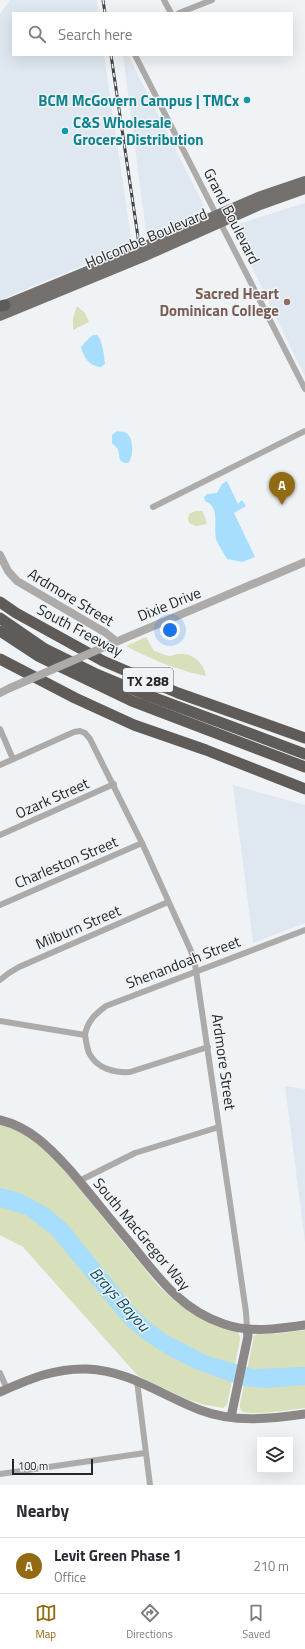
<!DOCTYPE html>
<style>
body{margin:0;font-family:"Titillium Web",sans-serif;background:#f2f2f3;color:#2b2b33}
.controls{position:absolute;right:12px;bottom:12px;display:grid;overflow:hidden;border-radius:0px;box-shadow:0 4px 16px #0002}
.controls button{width:36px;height:36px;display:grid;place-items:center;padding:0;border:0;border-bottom:1px solid #e1e1e2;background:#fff;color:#2b2b33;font:20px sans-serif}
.scale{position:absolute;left:12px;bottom:10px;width:81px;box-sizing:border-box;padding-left:4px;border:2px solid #252627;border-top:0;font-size:11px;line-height:14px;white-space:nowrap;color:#252627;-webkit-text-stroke:3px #f0f3f6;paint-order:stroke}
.you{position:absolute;left:170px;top:630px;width:14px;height:14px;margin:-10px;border:3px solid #fff;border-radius:50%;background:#1a73e8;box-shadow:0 0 0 6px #1a73e833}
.badge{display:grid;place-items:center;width:26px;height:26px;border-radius:50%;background:#916a11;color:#fff;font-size:13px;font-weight:700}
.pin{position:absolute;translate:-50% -33px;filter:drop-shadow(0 1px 2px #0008)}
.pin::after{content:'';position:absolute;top:21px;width:14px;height:12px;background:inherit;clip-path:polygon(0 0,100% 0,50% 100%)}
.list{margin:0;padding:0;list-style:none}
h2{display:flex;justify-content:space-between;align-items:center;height:52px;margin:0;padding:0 16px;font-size:17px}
h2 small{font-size:13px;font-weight:400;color:#7c7c81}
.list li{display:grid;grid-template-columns:26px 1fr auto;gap:12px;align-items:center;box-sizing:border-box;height:56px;padding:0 16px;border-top:1px solid #e1e1e2}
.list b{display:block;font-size:15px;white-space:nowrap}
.list p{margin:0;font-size:13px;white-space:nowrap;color:#7c7c81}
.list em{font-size:13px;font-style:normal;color:#7c7c81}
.icon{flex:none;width:22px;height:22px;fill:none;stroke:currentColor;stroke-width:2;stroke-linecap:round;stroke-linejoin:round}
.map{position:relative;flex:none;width:305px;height:1485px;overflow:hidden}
.search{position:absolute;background:#fff;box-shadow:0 4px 16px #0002;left:12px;right:12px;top:12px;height:44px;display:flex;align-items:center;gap:10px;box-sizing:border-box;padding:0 14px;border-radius:0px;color:#7c7c81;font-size:15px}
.sheet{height:108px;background:#fff}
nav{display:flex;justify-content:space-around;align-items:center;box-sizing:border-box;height:56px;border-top:1px solid #e1e1e2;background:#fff;font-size:11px;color:#7c7c81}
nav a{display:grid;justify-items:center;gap:2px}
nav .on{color:#916a11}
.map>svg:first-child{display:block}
.built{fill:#dfe8f0}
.green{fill:#d7dfbb}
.water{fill:#a7ddfd}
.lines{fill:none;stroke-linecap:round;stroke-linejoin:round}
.minor{stroke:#adabaa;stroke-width:6}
.tertiary{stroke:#adabaa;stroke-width:8}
.secondary{stroke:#8b8887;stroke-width:9}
.primary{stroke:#73706e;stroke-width:10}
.motorway{stroke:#5e5b59;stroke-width:11}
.rail-casing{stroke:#434445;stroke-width:3}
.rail{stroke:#f0f3f6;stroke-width:1.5;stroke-dasharray:4.5;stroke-linecap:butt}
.tertiary-bridge{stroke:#adabaa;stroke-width:8}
.culture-dot{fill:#0f9aa8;stroke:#f0f3f6;stroke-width:1.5}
.education-dot{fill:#8d6e63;stroke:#f0f3f6;stroke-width:1.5}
.labels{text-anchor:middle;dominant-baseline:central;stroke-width:3;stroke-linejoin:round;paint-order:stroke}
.shield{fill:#f0f3f6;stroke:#626465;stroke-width:1}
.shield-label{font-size:14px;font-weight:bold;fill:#252627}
.culture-label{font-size:15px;font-weight:bold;fill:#0d838f;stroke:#f0f3f6;text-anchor:end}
.street-label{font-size:15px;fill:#252627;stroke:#f0f3f6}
.education-label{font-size:15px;font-weight:bold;fill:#785e54;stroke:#f0f3f6;text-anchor:end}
.water-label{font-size:16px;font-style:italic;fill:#064e6c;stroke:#f0f3f6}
</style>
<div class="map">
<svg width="305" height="1485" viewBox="0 0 305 1485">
<rect width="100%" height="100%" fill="#f0f3f6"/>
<g class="built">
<polygon points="10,0 97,0 98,13 13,13 13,55 104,55 132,245 0,300 0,14"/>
<polygon points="123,55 128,55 207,212 147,240"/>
<polygon points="305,203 305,377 232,226"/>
<polygon points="233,785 305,805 305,923 253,943"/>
<polygon points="285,1086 305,1089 305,1242"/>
</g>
<g class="green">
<polygon points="77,306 85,313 89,322 73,330 73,318"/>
<polygon points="195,511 202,511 205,517 207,524 196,526 189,523 188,519 189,514"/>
<path d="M146,637L154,651C158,652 164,655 169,656C172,656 175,654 178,654C192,652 204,663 206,676C183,672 145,657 126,646Z"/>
<path d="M0,1124L24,1133L51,1154L157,1284C183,1311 201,1320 237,1331C241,1336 240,1339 239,1345L227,1405L223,1408L205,1405L189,1400L138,1376L23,1247L0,1235Z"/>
<path d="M305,1330V1408C294,1409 249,1417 242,1411C239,1409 240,1403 241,1399L254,1336L257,1334H275Z"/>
</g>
<g class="water">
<path d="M93,335H97C103,341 104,355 105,364L101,367C90,367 83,357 81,347L85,342Z"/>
<path d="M117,431C119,432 124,431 126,433C134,437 134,458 128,463H124L120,460L118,449L112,443V435Z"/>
<path d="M227,481L238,504L242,500L246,506L234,513L255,557L242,562L227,559C224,553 218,545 216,539C213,525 221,508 205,501L204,497L207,494L217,493L222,484Z"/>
<polygon points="0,1188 20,1193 48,1208 68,1225 130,1303 147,1320 167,1335 208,1356 254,1369 305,1367 305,1385 267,1388 242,1386 195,1369 169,1356 144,1340 126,1325 52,1235 26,1215 0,1207"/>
</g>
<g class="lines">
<g class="minor">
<polyline points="164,0 171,13"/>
<polyline points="179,13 212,0"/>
<polyline points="135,55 305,389"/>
<polyline points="153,507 305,431"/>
<polyline points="0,729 13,759"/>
<polyline points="0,765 74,732 80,731 85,733 90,739 142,843 191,951 195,964 246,1312 247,1329"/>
<polyline points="0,835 114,784"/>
<polyline points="0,905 142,843"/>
<polyline points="0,980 9,973 19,967 168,902"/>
<path d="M0,1021L85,1035C86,1041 87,1048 89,1053C97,1069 115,1073 130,1072L208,1047"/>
<path d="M85,1035C87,1022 95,1014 106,1006L305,930"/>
<polyline points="79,1181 135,1153 219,1127"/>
<polyline points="0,1373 7,1389"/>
<polyline points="137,1381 150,1485"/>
<polyline points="0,1474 145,1453"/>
</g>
<g class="tertiary">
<polyline points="0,555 8,571 17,581 106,633 116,641"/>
<polyline points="111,644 305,562"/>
<polyline points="0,693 10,688"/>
</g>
<g class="secondary">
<path d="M0,1120C30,1127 50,1148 70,1170C91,1195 111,1220 132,1245C159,1278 181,1310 224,1324C250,1333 278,1329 305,1325"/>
<path d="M0,1392C30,1379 54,1368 87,1369C128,1370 163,1396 200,1410C234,1423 270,1419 305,1414"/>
<polyline points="231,1417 248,1336 247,1329"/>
</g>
<g class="primary">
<polyline points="0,307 83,273 258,197 305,181"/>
<polyline points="0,316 141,258 260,205 305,189"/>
</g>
<g class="motorway">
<polyline points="0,306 5,305"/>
<polyline points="0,602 16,613 103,661 178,693 305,738"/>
<polyline points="0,618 45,649 94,673 144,694 305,754"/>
<polyline points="0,631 38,656 132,701 305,767"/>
<polyline points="0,659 75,698 134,725 206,750 305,789"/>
</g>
<defs>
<g id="rail">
<polyline points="103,0 105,13"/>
<polyline points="111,55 139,244"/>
</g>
</defs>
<use href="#rail" class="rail-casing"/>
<use href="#rail" class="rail"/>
<polyline class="tertiary-bridge" points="10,688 111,644"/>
</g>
<g class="culture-dot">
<circle cx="247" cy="100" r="4"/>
<circle cx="65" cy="131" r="4"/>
</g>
<circle class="education-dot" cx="287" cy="302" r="4"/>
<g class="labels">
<rect class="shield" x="123" y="668" width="50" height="24" rx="3"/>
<g class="shield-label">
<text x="148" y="680">TX 288</text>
</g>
<g class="culture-label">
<text x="239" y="100">BCM McGovern Campus | TMCx</text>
<text x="73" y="122" text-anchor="start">C&amp;S Wholesale<tspan x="73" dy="17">Grocers Distribution</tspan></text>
</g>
<g class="street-label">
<text transform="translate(232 216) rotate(63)">Grand Boulevard</text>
<text transform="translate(146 238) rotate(-23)">Holcombe Boulevard</text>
<text transform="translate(71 597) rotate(31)">Ardmore Street</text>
<text transform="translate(169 604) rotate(-22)">Dixie Drive</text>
<text transform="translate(80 630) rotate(28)">South Freeway</text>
<text transform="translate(52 798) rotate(-24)">Ozark Street</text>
<text transform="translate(66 862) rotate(-23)">Charleston Street</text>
<text transform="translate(78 927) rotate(-23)">Milburn Street</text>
<text transform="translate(183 962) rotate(-21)">Shenandoah Street</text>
<text transform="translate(224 1062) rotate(82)">Ardmore Street</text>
<text transform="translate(142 1234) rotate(50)">South MacGregor Way</text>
</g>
<g class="education-label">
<text x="279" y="293">Sacred Heart<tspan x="279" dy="17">Dominican College</tspan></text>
</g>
<g class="water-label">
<text transform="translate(120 1299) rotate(48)">Brays Bayou</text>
</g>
</g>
</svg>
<div class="controls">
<button><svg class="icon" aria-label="layers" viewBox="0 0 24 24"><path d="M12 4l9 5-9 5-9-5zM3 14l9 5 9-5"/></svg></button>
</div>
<div class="scale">100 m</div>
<div class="you"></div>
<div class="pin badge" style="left:282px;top:505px">A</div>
<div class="search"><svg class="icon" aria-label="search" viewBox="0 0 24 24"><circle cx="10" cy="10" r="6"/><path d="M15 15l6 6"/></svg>Search here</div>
</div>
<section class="sheet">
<h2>Nearby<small></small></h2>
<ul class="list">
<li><span class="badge">A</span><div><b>Levit Green Phase 1</b><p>Office</p></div><em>210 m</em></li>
</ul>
</section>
<nav>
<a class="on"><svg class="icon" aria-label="map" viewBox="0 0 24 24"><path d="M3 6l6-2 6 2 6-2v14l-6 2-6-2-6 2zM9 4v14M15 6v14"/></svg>Map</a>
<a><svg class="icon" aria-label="directions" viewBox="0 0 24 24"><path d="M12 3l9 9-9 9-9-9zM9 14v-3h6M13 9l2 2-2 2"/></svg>Directions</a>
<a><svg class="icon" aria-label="saved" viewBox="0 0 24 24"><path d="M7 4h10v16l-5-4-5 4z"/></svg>Saved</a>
</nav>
